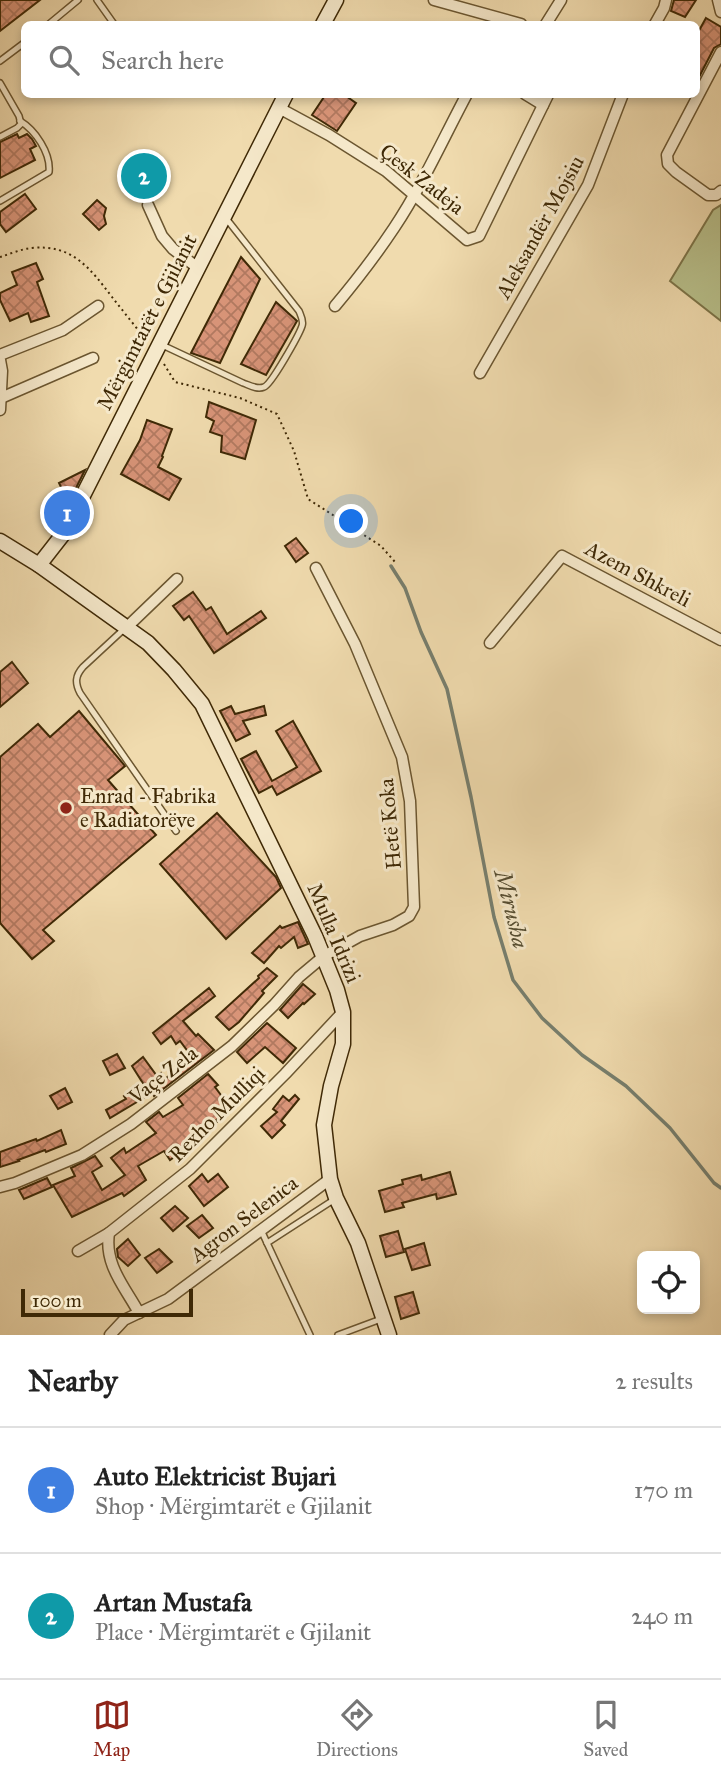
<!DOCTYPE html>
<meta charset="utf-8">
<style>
body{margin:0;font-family:"IM FELL Great Primer",serif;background:#f2f2f2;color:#222}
.controls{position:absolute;right:21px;bottom:21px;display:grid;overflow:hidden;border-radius:10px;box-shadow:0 4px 10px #0003}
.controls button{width:63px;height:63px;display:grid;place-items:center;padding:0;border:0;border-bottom:2px solid #e0e0e0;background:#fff;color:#222;font:35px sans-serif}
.scale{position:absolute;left:21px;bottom:18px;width:172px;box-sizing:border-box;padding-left:7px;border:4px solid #3f2906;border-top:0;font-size:19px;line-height:24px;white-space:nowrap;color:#3f2906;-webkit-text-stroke:5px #f5e8ca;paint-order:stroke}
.you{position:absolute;left:352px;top:522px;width:24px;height:24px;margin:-18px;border:5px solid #fff;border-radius:50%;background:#1a73e8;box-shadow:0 0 0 10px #1a73e833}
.badge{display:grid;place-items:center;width:46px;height:46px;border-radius:50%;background:#8f2418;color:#fff;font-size:23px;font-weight:700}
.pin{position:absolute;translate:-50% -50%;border:4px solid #fff;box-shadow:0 2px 7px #0006}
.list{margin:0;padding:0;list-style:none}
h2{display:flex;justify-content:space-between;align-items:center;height:91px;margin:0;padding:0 28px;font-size:30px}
h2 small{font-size:23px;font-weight:400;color:#767676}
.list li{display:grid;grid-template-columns:46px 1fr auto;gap:21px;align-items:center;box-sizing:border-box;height:126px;padding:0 28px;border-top:2px solid #e0e0e0}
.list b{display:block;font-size:26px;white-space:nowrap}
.list p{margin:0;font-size:23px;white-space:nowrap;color:#767676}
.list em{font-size:23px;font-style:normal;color:#767676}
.icon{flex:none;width:38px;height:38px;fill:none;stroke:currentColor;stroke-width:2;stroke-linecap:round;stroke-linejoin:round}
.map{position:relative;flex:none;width:721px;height:1335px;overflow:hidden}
.search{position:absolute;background:#fff;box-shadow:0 4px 10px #0003;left:21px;right:21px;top:21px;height:77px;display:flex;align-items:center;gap:18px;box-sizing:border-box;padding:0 24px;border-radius:10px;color:#767676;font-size:26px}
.sheet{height:343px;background:#fff}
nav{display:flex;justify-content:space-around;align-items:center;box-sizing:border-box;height:98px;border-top:2px solid #e0e0e0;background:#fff;font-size:19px;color:#767676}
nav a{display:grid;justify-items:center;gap:4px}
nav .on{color:#8f2418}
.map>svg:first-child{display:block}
.pitch{fill:#b8c08b;stroke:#7c7448;stroke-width:2}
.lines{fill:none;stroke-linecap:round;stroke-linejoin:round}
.stream{stroke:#777f6e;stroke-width:3.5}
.building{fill:url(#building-cross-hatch);stroke:#3f2906;stroke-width:2}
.lane-casing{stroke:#6b5630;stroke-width:8}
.street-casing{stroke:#6b5630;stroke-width:13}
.secondary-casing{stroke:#3f2906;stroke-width:17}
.path{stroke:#3f2906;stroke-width:2;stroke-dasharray:2 3.5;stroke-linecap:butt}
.lane{stroke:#f5e8ca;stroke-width:5}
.street{stroke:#f5e8ca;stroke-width:10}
.secondary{stroke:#f5e8ca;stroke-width:14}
.poi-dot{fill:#8f2418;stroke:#f5e8ca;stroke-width:2.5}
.labels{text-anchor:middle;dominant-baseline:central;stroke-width:6;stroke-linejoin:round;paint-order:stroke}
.street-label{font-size:21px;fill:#3f2906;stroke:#f5e8ca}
.poi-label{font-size:21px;fill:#3f2906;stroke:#f5e8ca;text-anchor:start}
.water-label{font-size:23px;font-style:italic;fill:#564d31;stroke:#f5e8ca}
</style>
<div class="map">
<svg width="721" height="1335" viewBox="0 0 721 1335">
<defs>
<pattern id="building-cross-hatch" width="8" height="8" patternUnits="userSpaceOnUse" patternTransform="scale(1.75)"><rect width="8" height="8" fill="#d89478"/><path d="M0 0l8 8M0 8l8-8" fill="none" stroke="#b17960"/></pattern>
</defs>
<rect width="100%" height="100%" fill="#f0dbae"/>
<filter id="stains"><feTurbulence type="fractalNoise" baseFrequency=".00286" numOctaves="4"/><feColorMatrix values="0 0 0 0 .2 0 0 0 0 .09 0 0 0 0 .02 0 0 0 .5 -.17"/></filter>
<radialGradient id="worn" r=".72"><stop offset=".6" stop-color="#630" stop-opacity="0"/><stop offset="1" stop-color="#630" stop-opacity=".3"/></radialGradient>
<polygon class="pitch" points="721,205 721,321 670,281 713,210"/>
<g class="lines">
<polyline class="stream" points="391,566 405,588 421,632 447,689 471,797 494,917 513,980 542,1018 582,1055 626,1086 670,1128 714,1183 721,1188"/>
</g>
<g class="building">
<polygon points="0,0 40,0 0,31"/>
<polygon points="674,0 696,0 685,17 671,11"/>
<polygon points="706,18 721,27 721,44 714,48 697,81 696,36"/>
<polygon points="326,94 343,94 356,103 337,131 312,115"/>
<polygon points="17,134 19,138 27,134 32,139 36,146 30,149 35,160 0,178 0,142"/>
<polygon points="145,161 159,178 143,192 129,175"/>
<polygon points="25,194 36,209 6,232 0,224 0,212"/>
<polygon points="97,200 106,208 104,216 106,224 99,230 83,214"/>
<polygon points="241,257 260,279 220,363 191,353"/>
<polygon points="36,263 43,279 37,282 49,316 31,322 28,313 10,321 0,300 0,293 17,285 12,272"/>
<polygon points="276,302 297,321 266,375 241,364"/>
<polygon points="209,402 256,420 245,459 221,452 222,436 210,432 214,421 206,417"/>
<polygon points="147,420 172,429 162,456 163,457 158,467 181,479 169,500 121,474 140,440"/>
<polygon points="85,470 56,528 54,529 66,497 59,483"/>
<polygon points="296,538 308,553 296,562 285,546"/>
<polygon points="193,592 206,610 211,607 227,634 261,611 266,618 214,653 189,616 184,620 173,606"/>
<polygon points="12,662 28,683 0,707 0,672"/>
<polygon points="231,706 235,714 264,706 266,715 243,721 250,734 236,741 220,711"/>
<polygon points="79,711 125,766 108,780 156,835 43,930 54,941 32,959 0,923 0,757 38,724 50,737"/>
<polygon points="293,721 321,771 277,795 272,786 259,793 241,759 256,751 272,781 297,767 276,731"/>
<polygon points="217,813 276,877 281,888 226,939 160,864"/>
<polygon points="298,922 308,944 298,948 294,937 281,948 279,946 264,963 252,953 280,926 282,928"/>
<polygon points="267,968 277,976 262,991 264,993 239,1022 229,1030 216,1017 259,978 258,976"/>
<polygon points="303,984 315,994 304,1004 303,1003 288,1018 280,1010"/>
<polygon points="209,988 215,996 183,1021 196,1036 198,1034 214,1050 154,1096 152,1093 110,1118 106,1110 126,1099 124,1096 144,1085 132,1066 143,1057 157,1076 161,1073 165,1079 192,1057 180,1041 176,1044 171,1036 161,1044 153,1033"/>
<polygon points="267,1023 296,1048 283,1063 265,1047 247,1063 237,1052"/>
<polygon points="117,1054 125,1068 110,1075 103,1061"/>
<polygon points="208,1074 218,1085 215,1087 232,1110 216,1120 217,1122 196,1136 201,1142 187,1153 184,1150 170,1160 164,1151 138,1166 146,1180 124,1196 122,1193 72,1217 53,1185 75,1176 71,1168 95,1156 102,1166 92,1172 102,1190 125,1175 111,1158 124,1148 126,1153 156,1133 146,1122 159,1112 163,1117 183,1105 178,1098"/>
<polygon points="65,1088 72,1102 58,1109 50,1096"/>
<polygon points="295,1095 299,1099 281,1121 285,1125 272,1138 261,1126 277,1112 273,1109 283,1096 289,1101"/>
<polygon points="61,1130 66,1144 46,1152 45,1150 18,1160 19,1161 0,1167 0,1152 36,1139 37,1141"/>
<polygon points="450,1172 456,1194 437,1199 436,1194 402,1203 404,1207 385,1212 379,1191 403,1184 402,1180 421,1175 422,1180"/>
<polygon points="202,1174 208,1182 218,1174 228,1187 204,1206 189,1186"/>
<polygon points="47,1178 52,1187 24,1199 19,1190"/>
<polygon points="175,1206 188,1218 173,1231 161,1218"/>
<polygon points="202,1215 213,1228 199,1238 187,1226"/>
<polygon points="398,1231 404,1252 386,1257 380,1236"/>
<polygon points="128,1239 140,1255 128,1266 118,1257 117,1249"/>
<polygon points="424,1243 430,1265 412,1270 405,1249"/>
<polygon points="159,1249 172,1262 157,1273 145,1258"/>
<polygon points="413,1292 419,1313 401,1319 395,1297"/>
</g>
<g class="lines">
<defs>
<g id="lane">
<polyline points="97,0 114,24"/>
<polyline points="49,24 78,0"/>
<polyline points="0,61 24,43"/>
<polyline points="0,83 19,116 21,124 17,128 0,137"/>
<path d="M0,201L49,172C51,153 35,130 20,121"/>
<path d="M160,344L243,383C249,385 257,390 264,387C271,385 299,335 302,326C304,321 301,316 299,311L225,217"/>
<path d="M124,629L83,667C75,676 75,683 80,693L176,831"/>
<polyline points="261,1230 310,1335"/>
<polyline points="267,1243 335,1199"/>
<polyline points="338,1335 381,1319"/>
</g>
<g id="street">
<polyline points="434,0 521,24"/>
<polyline points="718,0 721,12"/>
<polyline points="546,24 561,0"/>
<polyline points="655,24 664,8 666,0"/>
<polyline points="721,52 667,155 668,164 676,172 708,195 716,195 721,191"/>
<polyline points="525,94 543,105"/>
<polyline points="279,108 329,135 386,171 467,240 479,236 548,95"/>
<polyline points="148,205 162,236 173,249 198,268"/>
<path d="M335,306C356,281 376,255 394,228C422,186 443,139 467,94"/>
<polyline points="0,355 63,330 98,306"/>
<polyline points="0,360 2,371 0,410"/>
<polyline points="480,373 588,185 623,94"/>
<polyline points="1,398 93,358"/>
<polyline points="126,628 177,579"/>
<polyline points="490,643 562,556 721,640"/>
<polyline points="0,1187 15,1183 82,1155 131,1124 232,1046 274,1005 299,977 324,956 360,936 393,925 409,916 414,907 410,801 402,757 355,644 316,568"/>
<polyline points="78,1251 109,1233"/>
<path d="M139,1313C125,1287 104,1265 109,1233L190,1169L285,1074L343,1012"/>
<polyline points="110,1335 124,1320 168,1299 330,1179"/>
</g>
<g id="secondary">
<polyline points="323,24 336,0"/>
<polyline points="0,541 39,565 148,643 174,670 202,704 315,936 337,990 343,1012 343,1044 331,1086 324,1125 330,1179 336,1198 358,1243 389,1335"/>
<polyline points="39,565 64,533 286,94"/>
</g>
</defs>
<use href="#lane" class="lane-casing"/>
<use href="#street" class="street-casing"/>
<use href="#secondary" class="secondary-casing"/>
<g class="path">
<path d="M0,257C10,254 21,249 32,248C72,244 90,268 112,297C123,311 135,326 146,340"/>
<polyline points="164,364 175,382 240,398 277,414 294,451 308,499 381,546 395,562"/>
</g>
<use href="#lane" class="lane"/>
<use href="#street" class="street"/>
<use href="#secondary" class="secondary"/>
</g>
<circle class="poi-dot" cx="66" cy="808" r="7"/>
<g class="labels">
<g class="street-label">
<text transform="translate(422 179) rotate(38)">Çesk Zadeja</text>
<text transform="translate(540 227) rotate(-61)">Aleksandër Mojsiu</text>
<text transform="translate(147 322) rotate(-63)">Mërgimtarët e Gjilanit</text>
<text transform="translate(638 574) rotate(28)">Azem Shkreli</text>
<text transform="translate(390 824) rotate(-95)">Hetë Koka</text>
<text transform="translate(334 933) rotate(67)">Mulla Idrizi</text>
<text transform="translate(163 1075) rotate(-38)">Vaçe Zela</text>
<text transform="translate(217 1114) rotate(-45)">Rexho Mulliqi</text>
<text transform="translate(244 1219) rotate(-37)">Agron Selenica</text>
</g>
<g class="poi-label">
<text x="80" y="796">Enrad - Fabrika<tspan x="80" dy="24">e Radiatorëve</tspan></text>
</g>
<g class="water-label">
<text transform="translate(512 909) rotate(76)">Mirusha</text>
</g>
</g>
<rect width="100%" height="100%" filter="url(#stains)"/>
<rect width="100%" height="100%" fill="url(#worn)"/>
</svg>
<div class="controls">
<button><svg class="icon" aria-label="locate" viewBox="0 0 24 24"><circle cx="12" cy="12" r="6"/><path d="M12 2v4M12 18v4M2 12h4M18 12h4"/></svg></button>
</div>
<div class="scale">100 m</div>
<div class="you"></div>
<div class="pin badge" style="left:67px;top:513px;background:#3f7fe0">1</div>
<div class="pin badge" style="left:144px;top:176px;background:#0f9aa8">2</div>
<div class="search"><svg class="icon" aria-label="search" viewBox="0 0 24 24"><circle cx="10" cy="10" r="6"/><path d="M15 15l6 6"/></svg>Search here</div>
</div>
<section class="sheet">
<h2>Nearby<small>2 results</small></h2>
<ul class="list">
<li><span class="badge" style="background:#3f7fe0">1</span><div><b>Auto Elektricist Bujari</b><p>Shop · Mërgimtarët e Gjilanit</p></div><em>170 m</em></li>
<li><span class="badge" style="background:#0f9aa8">2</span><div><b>Artan Mustafa</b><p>Place · Mërgimtarët e Gjilanit</p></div><em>240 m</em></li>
</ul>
</section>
<nav>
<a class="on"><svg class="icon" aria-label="map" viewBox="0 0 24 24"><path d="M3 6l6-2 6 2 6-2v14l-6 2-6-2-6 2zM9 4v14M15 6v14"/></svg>Map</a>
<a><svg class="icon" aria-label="directions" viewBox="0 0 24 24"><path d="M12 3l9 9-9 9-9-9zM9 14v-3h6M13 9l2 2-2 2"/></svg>Directions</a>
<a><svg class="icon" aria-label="saved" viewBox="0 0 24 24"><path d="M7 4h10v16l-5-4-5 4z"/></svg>Saved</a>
</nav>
